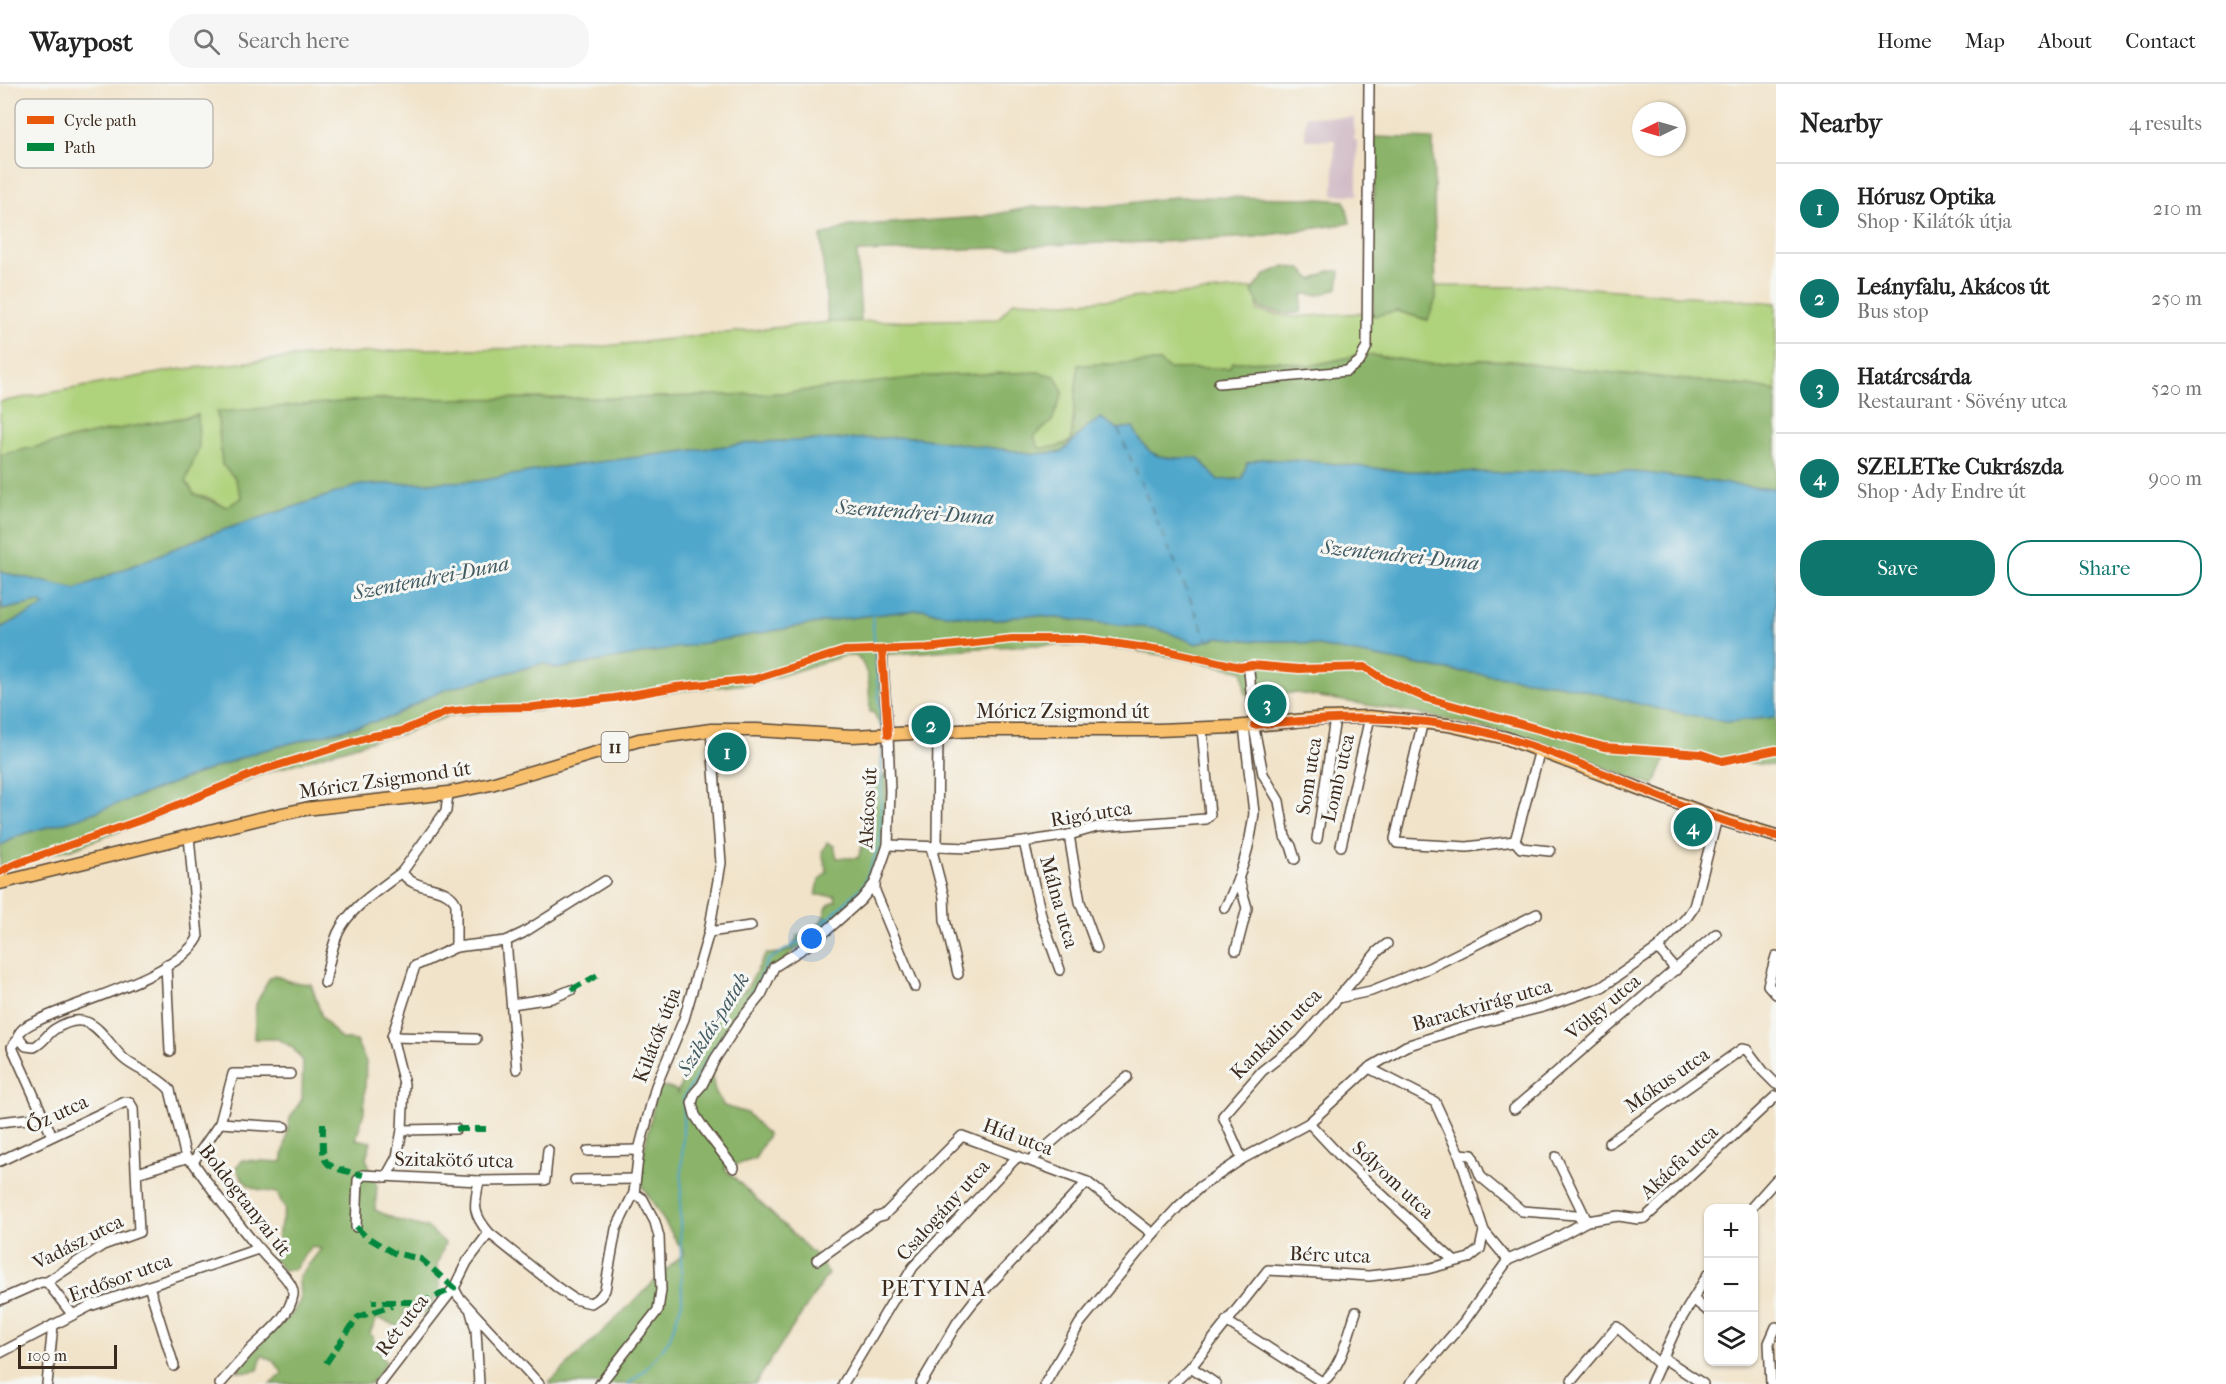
<!DOCTYPE html>
<meta charset="utf-8">
<style>
body{margin:0;font-family:"IM FELL French Canon",serif;background:#f6f6f6;color:#222}
.controls{position:absolute;right:18px;bottom:18px;display:grid;overflow:hidden;border-radius:12px;box-shadow:0 2px 4px #0004}
.controls button{width:54px;height:54px;display:grid;place-items:center;padding:0;border:0;border-bottom:2px solid #e0e0e0;background:#fff;color:#222;font:30px sans-serif}
.compass{position:absolute;left:1632px;top:18px;width:54px;height:54px;border-radius:50%;background:#fff;box-shadow:0 2px 4px #0004;rotate:265deg}
.scale{position:absolute;left:18px;bottom:15px;width:99px;box-sizing:border-box;padding-left:6px;border:3px solid #3b2a1e;border-top:0;font-size:16px;line-height:21px;white-space:nowrap;color:#3b2a1e;-webkit-text-stroke:4px #f6f6f2;paint-order:stroke}
.you{position:absolute;left:812px;top:855px;width:21px;height:21px;margin:-15px;border:4px solid #fff;border-radius:50%;background:#1a73e8;box-shadow:0 0 0 9px #1a73e833}
.badge{display:grid;place-items:center;width:39px;height:39px;border-radius:50%;background:#0f766e;color:#fff;font-size:20px;font-weight:700}
.pin{position:absolute;translate:-50% -50%;border:3px solid #fff;box-shadow:0 2px 6px #0006}
.list{margin:0;padding:0;list-style:none}
h2{display:flex;justify-content:space-between;align-items:center;height:78px;margin:0;padding:0 24px;font-size:26px}
h2 small{font-size:20px;font-weight:400;color:#767676}
.list li{display:grid;grid-template-columns:39px 1fr auto;gap:18px;align-items:center;box-sizing:border-box;height:90px;padding:0 24px;border-top:2px solid #e0e0e0}
.list b{display:block;font-size:22px;white-space:nowrap}
.list p{margin:0;font-size:20px;white-space:nowrap;color:#767676}
.list em{font-size:20px;font-style:normal;color:#767676}
.actions{display:flex;gap:12px;padding:18px 24px}
.actions a{flex:1;padding:14px 0;border:2px solid #0f766e;border-radius:24px;text-align:center;font-size:21px;color:#0f766e}
.actions .main{background:#0f766e;color:#fff}
.icon{flex:none;width:33px;height:33px;fill:none;stroke:currentColor;stroke-width:2;stroke-linecap:round;stroke-linejoin:round}
.map{position:relative;flex:none;width:1776px;height:1300px;overflow:hidden}
header{display:flex;align-items:center;gap:36px;box-sizing:border-box;height:84px;padding:0 30px;background:#fff;border-bottom:2px solid #e0e0e0}
header strong{font-size:28px}
nav{display:flex;gap:33px;margin-inline-start:auto;font-size:21px}
.search{width:420px;height:54px;background:#f6f6f6;display:flex;align-items:center;gap:15px;box-sizing:border-box;padding:0 21px;border-radius:24px;color:#767676;font-size:22px}
main{display:flex}
aside{flex:1;background:#fff}
.map>svg:first-child{display:block}
.industrial{fill:#d2bdc7}
.green{fill:#afd27b;stroke:#757e4c;stroke-width:1.5}
.forest{fill:#8bb46b;stroke:#636f44;stroke-width:1.5}
.water{fill:#4fa7cc;stroke:#456875;stroke-width:1.5}
.lines{fill:none;stroke-linecap:round;stroke-linejoin:round}
.stream{stroke:#4fa7cc;stroke-width:2}
.ferry{stroke:#435c64;stroke-width:1.5;stroke-dasharray:8 6;stroke-linecap:butt}
.minor-casing{stroke:#564638;stroke-width:12}
.major-casing{stroke:#564638;stroke-width:15}
.minor{stroke:#fff;stroke-width:9}
.major{stroke:#f8bf6c;stroke-width:12}
.quiet{stroke:#00873e;stroke-width:6;stroke-dasharray:12 6;stroke-linecap:butt}
.cycleway-casing{stroke:#f6f6f2;stroke-width:11}
.cycleway{stroke:#e8590c;stroke-width:8}
.labels{text-anchor:middle;dominant-baseline:central;stroke-width:6;stroke-linejoin:round;paint-order:stroke}
.shield{fill:#f6f6f2;stroke:#73675e;stroke-width:1.5}
.shield-label{font-size:18px;font-weight:bold;fill:#3b2a1e}
.street-label{font-size:20px;fill:#3b2a1e;stroke:#f6f6f2}
.water-label{font-size:21px;font-style:italic;fill:#435c64;stroke:#f6f6f2}
.quarter-label{font-size:22px;letter-spacing:1.5px;fill:#3b2a1e;stroke:#f6f6f2}
.key{fill:#f6f6f2;stroke:#beb9b2;stroke-width:1.5}
.key-label{font-size:16px;fill:#3b2a1e}
</style>
<header>
<strong>Waypost</strong>
<div class="search"><svg class="icon" aria-label="search" viewBox="0 0 24 24"><circle cx="10" cy="10" r="6"/><path d="M15 15l6 6"/></svg>Search here</div>
<nav><a>Home</a><a>Map</a><a>About</a><a>Contact</a></nav>
</header>
<main>
<div class="map">
<svg width="1776" height="1300" viewBox="0 0 1776 1300">
<rect width="100%" height="100%" fill="#f6f6f2"/>
<filter id="ink" filterUnits="userSpaceOnUse"><feTurbulence type="fractalNoise" baseFrequency=".0167" numOctaves="2"/><feDisplacementMap in="SourceGraphic" scale="12" xChannelSelector="R" yChannelSelector="G"/><feConvolveMatrix kernelMatrix="1 2 1 2 8 2 1 2 1" color-interpolation-filters="sRGB"/></filter>
<filter id="wash" filterUnits="userSpaceOnUse"><feTurbulence type="fractalNoise" baseFrequency=".008" numOctaves="4" result="noise"/><feDisplacementMap in="SourceGraphic" scale="24" xChannelSelector="R" yChannelSelector="G"/><feGaussianBlur stdDeviation="1.35" result="paint"/><feColorMatrix in="noise" values="0 0 0 0 0 0 0 0 0 0 0 0 0 0 0 0 0 1.4 0 .05"/><feComposite in="paint" operator="in"/></filter>
<g filter="url(#wash)">
<rect width="100%" height="100%" fill="#f1e3c9"/>
<polygon class="industrial" points="1305,32 1354,34 1354,56 1357,56 1357,111 1333,111 1335,56 1305,56"/>
<polygon class="green" points="1541,200 1776,219 1776,307 1748,302 1543,282 1515,277 1481,276 1430,280 1364,270 1309,282 1279,277 1233,278 1229,284 1169,285 1160,278 1079,281 1071,357 1057,363 1039,364 1034,353 1052,337 852,302 785,309 632,314 375,315 222,380 235,393 243,415 226,423 209,414 194,410 186,397 198,331 102,348 0,371 0,318 175,286 306,272 428,265 587,264 828,238 998,235 1014,217 1066,219 1256,204 1258,227 1292,233 1397,227 1427,236 1436,214 1436,202 1522,203"/>
<g class="forest">
<polygon points="1374,53 1433,55 1436,214 1428,236 1397,227 1373,232"/>
<polygon points="1175,113 1306,114 1345,117 1350,139 1254,153 1158,158 1070,160 1002,164 857,168 861,237 828,238 821,152 850,142 981,133 1033,123 1107,122"/>
<polygon points="1285,182 1301,185 1313,196 1329,187 1340,187 1338,204 1320,211 1303,210 1301,228 1289,230 1261,225 1252,207 1265,191"/>
<path d="M1364,270L1430,280L1481,276L1515,277L1543,282L1748,302L1776,307V404H1760L1645,389L1578,384L1521,389L1401,387L1307,377L1260,375L1247,379L1242,395L1217,396L1208,387L1203,378C1166,367 1155,387 1133,343L1118,345L1087,343L1062,368L1036,370L911,353L758,358L551,384L479,397L360,401L205,452L76,505L0,488V371L102,348L198,331L199,363L186,397L194,410L226,423L242,414L235,394L222,381L217,328L375,315L632,314L785,309L928,292L1038,288L1055,292L1063,308L1052,337L1034,353L1039,364L1057,363L1071,357L1078,281L1160,278L1169,285L1229,284L1233,278L1279,277L1309,282Z"/>
<polygon points="0,517 2,526 39,518 46,522 0,544"/>
<path d="M925,525L937,529L996,536L1029,531L1159,545L1197,560L1218,553L1258,557H1292L1441,585L1560,600L1725,638L1776,633V682L1668,669L1654,702L1522,653L1426,631L1297,609L1245,610L1243,587C1191,576 1139,565 1085,562C1014,558 944,568 874,571L879,579L884,641L879,640L874,629L870,628C869,608 871,587 857,572H843L758,599L677,607L534,627L481,628L448,632L403,650L374,656L265,689L142,739L74,764L16,778L0,784V762L20,751L79,734L257,668L392,633L424,615L447,605L544,579L556,585L840,535Z"/>
<path d="M887,689L885,761L873,795L867,804L846,824L808,858L793,867L758,910L709,979L715,1007L724,1022L747,1029L768,1051L755,1075L724,1084L820,1176L828,1190L755,1300H548L684,1169L638,1095L658,1001L676,1006L677,1010L685,989L692,984L696,975L689,967L699,965L705,959L709,945L721,925L747,904L766,870C784,869 790,871 798,852C806,849 817,844 822,836C828,826 822,823 836,817L835,812L816,811L819,796L827,788L822,768L827,758L834,762L837,774H858L862,763V745L870,741L866,727L864,706L873,704Z"/>
<path d="M274,891L291,898L311,900L322,933L341,955L356,957L366,978L364,1028L356,1055L371,1058L366,1074L377,1102L375,1126L397,1136L428,1144L445,1159L437,1181L440,1204L427,1230L405,1227L400,1243L377,1234L370,1249L386,1279L370,1300H270L283,1290L275,1278L262,1271L258,1286L247,1288L237,1287L263,1257L291,1231L300,1217L299,1193L321,1165L311,1162L294,1186H283L272,1173L285,1125L277,1109C254,1105 246,1106 236,1083L243,1076L282,1078L290,1034L302,1015L303,977L292,963L278,955H254L256,920L270,893Z"/>
</g>
<path class="water" d="M1101,334L1118,345L1133,343C1151,380 1162,373 1198,374L1218,396L1242,395L1247,379L1260,375L1307,377L1401,387L1521,389L1578,384L1645,389L1760,404H1776V633L1726,638L1655,624L1560,600L1441,585L1292,557H1258L1218,553L1197,560L1159,545L1029,531L996,536L937,529L925,525L840,535L556,585L544,579L447,605L424,615L392,633L257,668L79,734L20,751L0,762V544L45,522L39,518L2,526L0,488L76,505L205,452L360,401L479,397L551,384L758,358L911,353L1036,370L1062,368L1087,343Z"/>
<g class="lines">
<g class="stream">
<polyline points="872,530 881,643"/>
<polyline points="628,1300 645,1286 669,1256 682,1218 680,1138 684,1013 709,972 756,902 768,876 812,850 863,802 880,759 882,663"/>
</g>
<polyline class="ferry" points="1118,345 1208,557"/>
</g>
</g>
<g filter="url(#ink)">
<g class="lines">
<defs>
<g id="minor">
<polyline points="1219,299 1347,287 1360,277 1367,262 1369,0"/>
<polyline points="1246,582 1249,587 1255,649 1263,690 1279,717 1285,753 1291,762 1295,775"/>
<polyline points="1423,637 1395,755 1397,759 1467,763 1515,757"/>
<polyline points="1069,751 1080,818 1097,864"/>
<path d="M189,752L198,854C177,892 81,916 41,935C33,939 23,942 19,950V954L26,962L34,963C43,959 47,950 55,945C92,921 102,954 123,974C137,987 158,991 170,1006L186,1074L193,1078C216,1111 240,1144 267,1174C274,1182 295,1199 293,1211C289,1234 266,1250 251,1265C240,1277 230,1289 220,1300"/>
<polyline points="1317,755 1335,634"/>
<polyline points="1515,757 1540,666"/>
<polyline points="1515,757 1521,764 1550,767"/>
<polyline points="1024,758 1042,835 1060,886"/>
<polyline points="888,761 968,764 1024,758 1069,751 1097,743 1206,735 1210,731 1202,645"/>
<polyline points="1341,762 1370,633"/>
<polyline points="931,763 944,813 945,836 958,890"/>
<polyline points="937,764 938,648"/>
<polyline points="875,799 875,807 915,903"/>
<path d="M1225,824C1241,793 1250,764 1254,729L1244,642"/>
<polyline points="709,848 751,842"/>
<polyline points="506,857 517,985"/>
<polyline points="456,863 506,857 523,849 605,797"/>
<polyline points="1658,864 1676,886"/>
<polyline points="1236,866 1247,824 1239,796"/>
<polyline points="1776,872 1768,901 1776,910"/>
<polyline points="166,881 170,967"/>
<path d="M325,899C328,883 331,865 338,849C350,823 379,806 402,788"/>
<polyline points="1338,914 1378,867 1387,860"/>
<polyline points="512,920 552,914 571,906"/>
<polyline points="392,953 476,955"/>
<polyline points="19,954 12,963 52,1052"/>
<polyline points="1514,1025 1716,850"/>
<polyline points="0,1038 44,1033"/>
<polyline points="220,1039 284,1043"/>
<polyline points="1309,1039 1341,1073 1454,1177"/>
<polyline points="402,1046 456,1045"/>
<polyline points="1609,1059 1742,965 1747,966 1763,987 1776,1000"/>
<polyline points="588,1067 639,1066"/>
<polyline points="1459,1070 1472,1071 1481,1093 1522,1127 1576,1131 1587,1137"/>
<polyline points="1556,1073 1587,1137"/>
<polyline points="1242,1075 1223,1032 1262,987 1300,957 1338,914 1371,907 1429,884 1537,830"/>
<polyline points="1031,1076 1127,993"/>
<polyline points="0,1077 125,1018 130,1019 133,1024 139,1148 103,1161 47,1198 41,1198 0,1216"/>
<polyline points="193,1078 220,1039 233,990 290,990"/>
<polyline points="734,1084 704,1045 695,1031 692,1019 695,1009 702,1001 715,975 739,938 761,911 774,883 816,856 861,816 875,799 888,761 890,707 888,651 882,567"/>
<polyline points="137,1089 186,1074"/>
<path d="M386,1093L397,1073L402,1046L404,1000L392,953L415,882L456,863V820C447,799 414,809 402,788L446,727L448,709"/>
<polyline points="575,1096 635,1095"/>
<path d="M479,1097C474,1122 472,1129 489,1149L558,1204L574,1215L591,1219L600,1213L605,1206L616,1145L634,1109L639,1066L656,1002L684,935L709,848L721,779L711,646"/>
<polyline points="1751,1124 1776,1096"/>
<polyline points="356,1143 358,1096 363,1091 479,1097 545,1096 548,1066"/>
<polyline points="1484,1147 1508,1176"/>
<polyline points="817,1176 877,1133 884,1131 962,1052 1087,1098 1153,1150"/>
<polyline points="47,1198 72,1230"/>
<polyline points="149,1202 174,1282"/>
<polyline points="454,1204 458,1212 539,1300"/>
<polyline points="1693,1215 1708,1227"/>
<polyline points="471,1228 476,1246 479,1300"/>
<path d="M1226,1237L1322,1298C1342,1284 1348,1250 1356,1228"/>
<polyline points="0,1269 90,1222 258,1165"/>
<polyline points="1662,1273 1703,1300"/>
<polyline points="1191,1283 1216,1300"/>
<polyline points="1572,1296 1617,1243 1659,1280"/>
<polyline points="47,1300 53,1241"/>
<polyline points="380,1300 454,1204 467,1178 489,1149"/>
<polyline points="600,1300 658,1226 661,1206 659,1153 655,1138 643,1115 634,1109"/>
<polyline points="843,1300 913,1183 1018,1072"/>
<polyline points="921,1300 957,1239 974,1217 1087,1098"/>
<polyline points="1045,1300 1080,1239 1153,1150 1179,1122 1200,1103 1242,1075 1309,1039 1369,984 1406,962 1465,943 1543,923 1602,903 1658,864 1687,833 1694,823 1717,734"/>
<polyline points="1173,1300 1191,1283 1268,1186 1369,1192 1427,1185 1469,1174 1480,1165 1484,1147 1459,1070 1435,1018 1369,984"/>
<polyline points="1410,1300 1463,1239 1508,1176 1547,1159 1587,1137 1619,1132 1638,1135 1645,1134 1776,1012"/>
<polyline points="1651,1300 1677,1242 1708,1190"/>
<polyline points="1771,1300 1769,1259 1776,1243"/>
</g>
<polyline id="major" points="0,799 258,735 305,725 448,709 491,700 639,656 711,646 757,646 852,652 978,646 1158,646 1234,643 1325,634 1370,633 1448,641 1506,654 1717,734 1776,752"/>
</defs>
<use href="#minor" class="minor-casing"/>
<use href="#major" class="major-casing"/>
<use href="#minor" class="minor"/>
<use href="#major" class="major"/>
<g class="quiet">
<polyline points="571,906 598,891"/>
<path d="M323,1039C323,1083 318,1081 363,1091"/>
<polyline points="456,1045 488,1045"/>
<polyline points="356,1143 365,1152 394,1169 421,1175 454,1204 423,1218 372,1218"/>
<polyline points="326,1279 358,1233 392,1222"/>
</g>
<defs>
<g id="cycleway">
<polyline points="882,567 888,651"/>
<path d="M1254,641C1330,633 1401,630 1476,646C1579,670 1673,727 1776,752"/>
<polyline points="0,788 13,781 141,736 263,686 373,652 402,647 447,628 480,624 533,623 614,614 676,603 755,595 844,567 927,564 1012,555 1084,555 1168,567 1240,583 1252,581 1299,585 1365,583 1385,596 1426,614 1604,663 1701,670 1722,677 1776,666"/>
</g>
</defs>
<use href="#cycleway" class="cycleway-casing"/>
<use href="#cycleway" class="cycleway"/>
</g>
</g>
<g class="labels">
<rect class="shield" x="601.5" y="648" width="27" height="30" rx="4.5"/>
<g class="shield-label">
<text x="615" y="663">11</text>
</g>
<g class="street-label">
<text x="1063" y="627">Móricz Zsigmond út</text>
<text transform="translate(1309 692) rotate(-81)">Som utca</text>
<text transform="translate(1338 694) rotate(-77)">Lomb utca</text>
<text transform="translate(385 696) rotate(-8)">Móricz Zsigmond út</text>
<text transform="translate(868 724) rotate(-87)">Akácos út</text>
<text transform="translate(1091 730) rotate(-9)">Rigó utca</text>
<text transform="translate(1059 818) rotate(74)">Málna utca</text>
<text transform="translate(1482 921) rotate(-16)">Barackvirág utca</text>
<text transform="translate(1603 923) rotate(-40)">Völgy utca</text>
<text transform="translate(1276 950) rotate(-45)">Kankalin utca</text>
<text transform="translate(657 951) rotate(-69)">Kilátók útja</text>
<text transform="translate(1667 996) rotate(-35)">Mókus utca</text>
<text transform="translate(57 1030) rotate(-25)">Őz utca</text>
<text transform="translate(1018 1053) rotate(20)">Híd utca</text>
<text transform="translate(454 1076) rotate(1)">Szitakötő utca</text>
<text transform="translate(1679 1078) rotate(-43)">Akácfa utca</text>
<text transform="translate(1393 1096) rotate(43)">Sólyom utca</text>
<text transform="translate(245 1116) rotate(52)">Boldogtanyai út</text>
<text transform="translate(943 1126) rotate(-48)">Csalogány utca</text>
<text transform="translate(78 1158) rotate(-27)">Vadász utca</text>
<text transform="translate(1330 1171) rotate(2)">Bérc utca</text>
<text transform="translate(120 1194) rotate(-20)">Erdősor utca</text>
<text transform="translate(402 1241) rotate(-52)">Rét utca</text>
</g>
<g class="water-label">
<text transform="translate(915 428) rotate(4)">Szentendrei-Duna</text>
<text transform="translate(1400 471) rotate(6)">Szentendrei-Duna</text>
<text transform="translate(431 494) rotate(-11)">Szentendrei-Duna</text>
<text transform="translate(713 940) rotate(-58)">Sziklás-patak</text>
</g>
<g class="quarter-label">
<text x="934" y="1205">PETYINA</text>
</g>
</g>
<rect x="15" y="15" width="198" height="69" rx="9" class="key"/>
<rect x="27" y="32" width="27" height="8" fill="#e8590c"/>
<rect x="27" y="59" width="27" height="8" fill="#00873e"/>
<g class="key-label">
<text x="64" y="42">Cycle path</text>
<text x="64" y="69">Path</text>
</g>
</svg>
<div class="controls">
<button>+</button>
<button>−</button>
<button><svg class="icon" aria-label="layers" viewBox="0 0 24 24"><path d="M12 4l9 5-9 5-9-5zM3 14l9 5 9-5"/></svg></button>
</div>
<svg class="compass" viewBox="-18 -18 36 36"><path d="M0-13l5 13h-10z" fill="#e53935"/><path d="M0 13l5-13h-10z" fill="#767676"/></svg>
<div class="scale">100 m</div>
<div class="you"></div>
<div class="pin badge" style="left:727px;top:668px">1</div>
<div class="pin badge" style="left:931px;top:641px">2</div>
<div class="pin badge" style="left:1267px;top:620px">3</div>
<div class="pin badge" style="left:1693px;top:743px">4</div>
</div>
<aside>
<h2>Nearby<small>4 results</small></h2>
<ul class="list">
<li><span class="badge">1</span><div><b>Hórusz Optika</b><p>Shop · Kilátók útja</p></div><em>210 m</em></li>
<li><span class="badge">2</span><div><b>Leányfalu, Akácos út</b><p>Bus stop</p></div><em>250 m</em></li>
<li><span class="badge">3</span><div><b>Határcsárda</b><p>Restaurant · Sövény utca</p></div><em>520 m</em></li>
<li><span class="badge">4</span><div><b>SZELETke Cukrászda</b><p>Shop · Ady Endre út</p></div><em>900 m</em></li>
</ul>
<div class="actions"><a class="main">Save</a><a>Share</a></div>
</aside>
</main>
